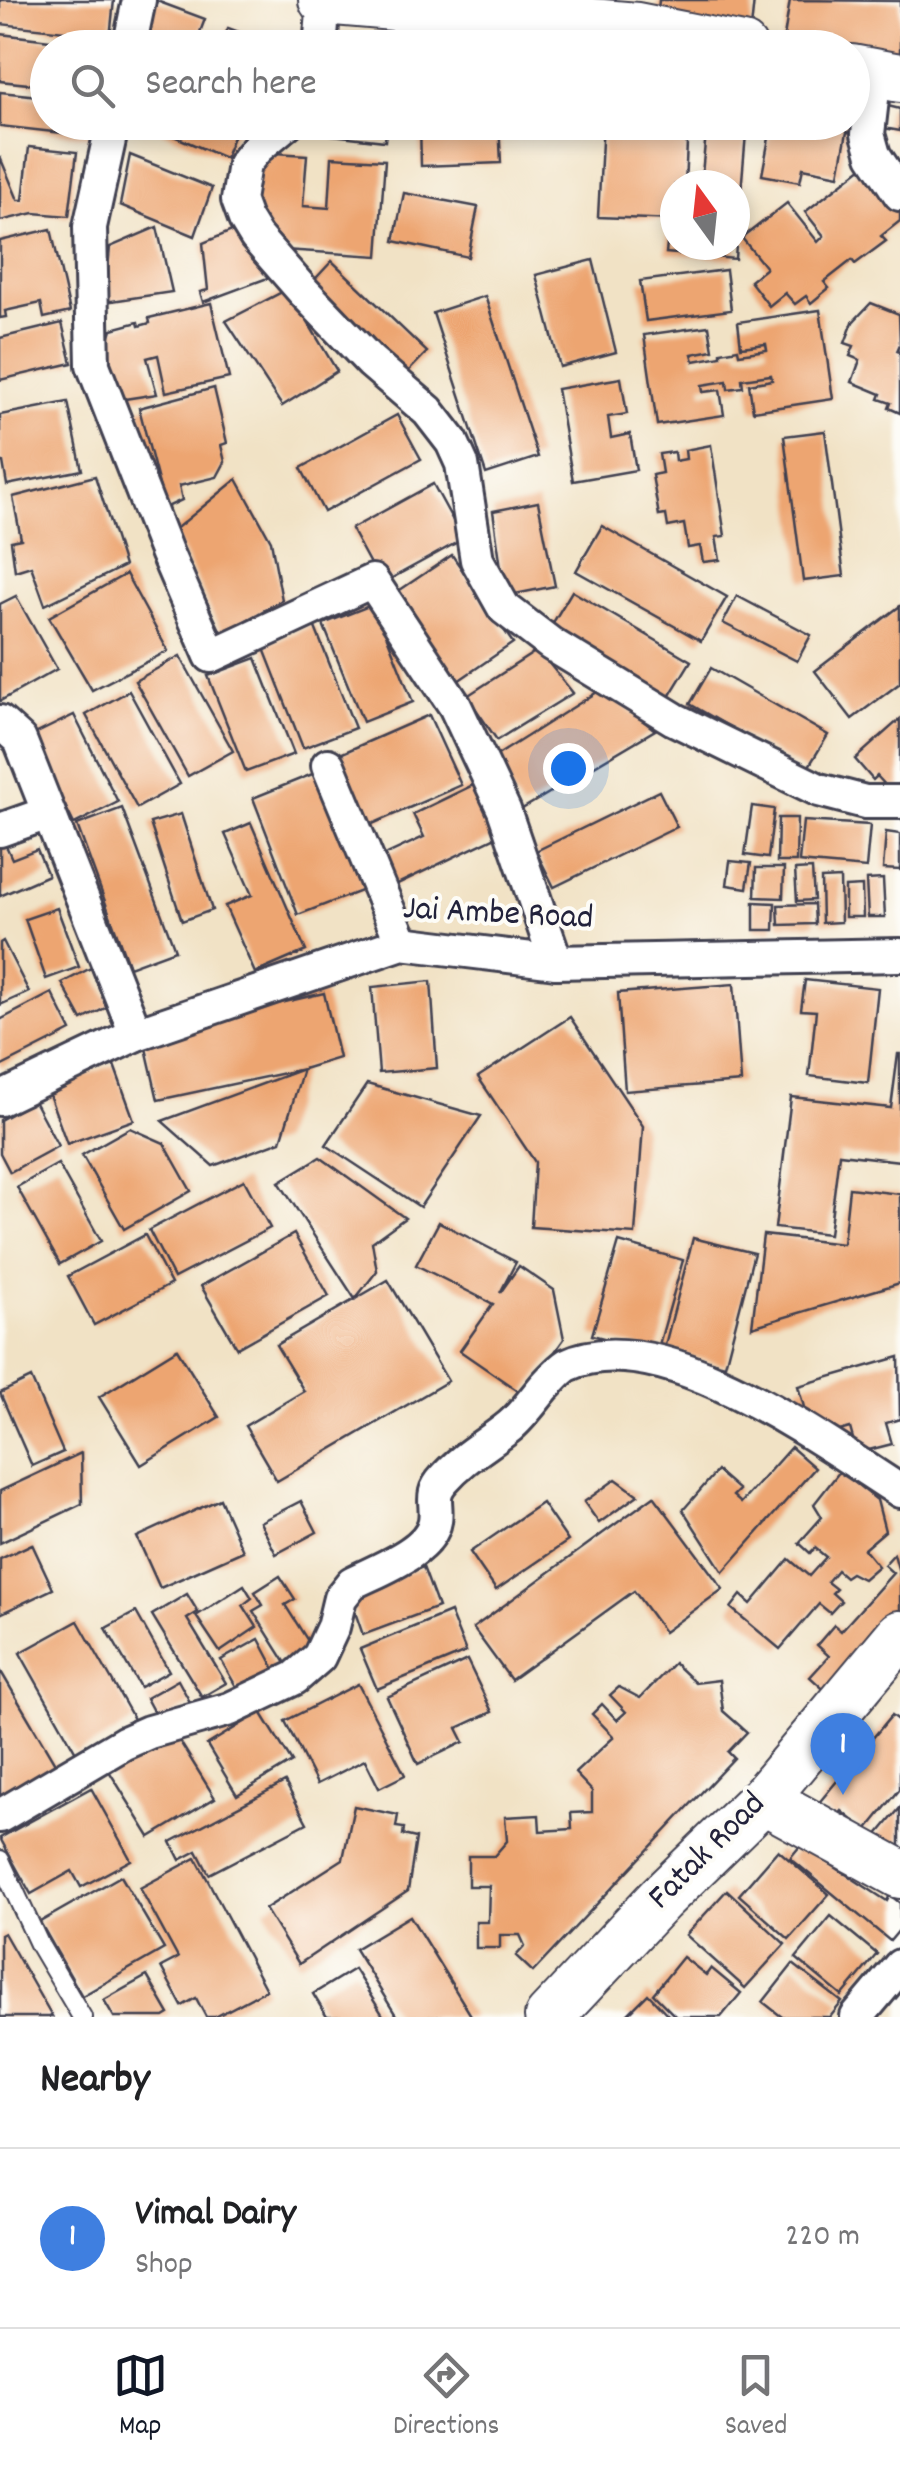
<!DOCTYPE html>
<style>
body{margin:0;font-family:Dekko,sans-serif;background:#f2f2f2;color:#202124}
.compass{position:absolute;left:660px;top:170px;width:90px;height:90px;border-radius:50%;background:#fff;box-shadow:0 5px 15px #0003;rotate:345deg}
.you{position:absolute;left:568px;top:768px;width:35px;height:35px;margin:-25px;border:8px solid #fff;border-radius:50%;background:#1a73e8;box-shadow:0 0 0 15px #1a73e833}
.badge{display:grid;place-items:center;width:65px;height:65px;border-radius:50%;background:#111827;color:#fff;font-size:32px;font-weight:700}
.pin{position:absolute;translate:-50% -82px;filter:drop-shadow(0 2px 5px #0008)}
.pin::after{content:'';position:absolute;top:52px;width:35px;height:30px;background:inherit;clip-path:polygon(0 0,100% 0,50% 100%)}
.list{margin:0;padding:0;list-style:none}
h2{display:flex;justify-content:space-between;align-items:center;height:130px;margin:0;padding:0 40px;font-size:42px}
h2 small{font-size:32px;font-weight:400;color:#757577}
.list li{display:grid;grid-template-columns:65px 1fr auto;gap:30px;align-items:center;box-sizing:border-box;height:180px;padding:0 40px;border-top:2px solid #e0e0e0}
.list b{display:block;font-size:38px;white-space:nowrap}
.list p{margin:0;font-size:32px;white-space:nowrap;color:#757577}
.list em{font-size:32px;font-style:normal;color:#757577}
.icon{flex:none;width:55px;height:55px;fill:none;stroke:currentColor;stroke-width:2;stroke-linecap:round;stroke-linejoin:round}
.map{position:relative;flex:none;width:900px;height:2017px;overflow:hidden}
.search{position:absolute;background:#fff;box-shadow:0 5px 15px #0003;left:30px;right:30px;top:30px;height:110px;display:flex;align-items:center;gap:25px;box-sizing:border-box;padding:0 35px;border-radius:55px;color:#757577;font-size:38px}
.sheet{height:310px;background:#fff}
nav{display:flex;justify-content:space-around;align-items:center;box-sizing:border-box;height:140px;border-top:2px solid #e0e0e0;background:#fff;font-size:28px;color:#757577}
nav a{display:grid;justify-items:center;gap:5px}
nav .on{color:#111827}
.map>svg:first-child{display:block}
.building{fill:#eda571}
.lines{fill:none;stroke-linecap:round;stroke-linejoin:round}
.lane-casing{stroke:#413f50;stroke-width:22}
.street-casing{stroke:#413f50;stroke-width:38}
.secondary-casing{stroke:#413f50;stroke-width:52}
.lane{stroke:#fff;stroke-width:18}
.street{stroke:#fff;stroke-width:32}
.secondary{stroke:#fff;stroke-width:48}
.labels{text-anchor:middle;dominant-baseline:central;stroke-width:8;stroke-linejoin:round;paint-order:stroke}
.street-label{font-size:35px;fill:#22223b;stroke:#fdfcf7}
</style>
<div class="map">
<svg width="900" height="2017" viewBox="0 0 900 2017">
<rect width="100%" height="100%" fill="#fdfcf7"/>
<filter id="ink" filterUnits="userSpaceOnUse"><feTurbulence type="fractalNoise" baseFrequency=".01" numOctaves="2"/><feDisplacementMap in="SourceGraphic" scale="20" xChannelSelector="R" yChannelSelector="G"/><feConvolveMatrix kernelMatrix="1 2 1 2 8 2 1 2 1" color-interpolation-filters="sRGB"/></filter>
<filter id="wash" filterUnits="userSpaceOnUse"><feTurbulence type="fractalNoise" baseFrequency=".0048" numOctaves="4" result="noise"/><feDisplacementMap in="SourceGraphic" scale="40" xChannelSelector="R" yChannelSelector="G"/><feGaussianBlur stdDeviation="2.25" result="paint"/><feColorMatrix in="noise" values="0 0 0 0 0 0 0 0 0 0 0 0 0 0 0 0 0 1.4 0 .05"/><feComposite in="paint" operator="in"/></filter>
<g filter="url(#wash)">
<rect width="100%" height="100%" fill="#f1e2c5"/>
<g id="blocks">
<g class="building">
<polygon points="0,0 114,0 109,48 48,48 48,86 0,81 0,34 83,44 84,33 0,24"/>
<polygon points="154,0 205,19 194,48 144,48"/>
<polygon points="659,0 754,0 750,39 656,29"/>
<polygon points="790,0 900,1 900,60 852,48 815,48 783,43"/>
<polygon points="492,19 493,48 413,48 412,23"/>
<polygon points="228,28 280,47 280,48 220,48"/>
<polygon points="852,87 866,90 858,134 847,132 839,175 803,168 800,182 762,175 772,122 852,122"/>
<polygon points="0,92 48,97 48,122 100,122 98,137 0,126"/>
<polygon points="888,106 900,109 900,131 884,128"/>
<polygon points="141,122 254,122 250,136 235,131 225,158"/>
<polygon points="316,122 387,122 385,141 314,133"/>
<polygon points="420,122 499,122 501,163 421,166"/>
<polygon points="603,122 688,122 685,185 675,185 675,220 598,217"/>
<polygon points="707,122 747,122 738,227 735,227 735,185 701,185"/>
<polygon points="29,147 77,152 69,216 34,213 0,221 0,157 18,200 23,200"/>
<polygon points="258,152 307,155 303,206 329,208 332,157 385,160 378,256 268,249 253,229"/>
<polygon points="130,155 212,188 195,236 120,205"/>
<polygon points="863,167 900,214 900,221 881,236 886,241 855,264 852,260 824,282 829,288 811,303 806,296 795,304 785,293 769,306 750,281 766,268 742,238 787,203 818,242 824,236 805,212"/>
<polygon points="404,193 478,207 468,257 394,241"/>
<polygon points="246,225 273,276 203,302 200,292 208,290 203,243"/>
<polygon points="669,226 675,226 675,245 736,245 735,259 666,253"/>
<polygon points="157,227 172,292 105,302 110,247"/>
<polygon points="51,229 70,312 44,318 41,303 5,311 6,317 0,318 0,241"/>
<polygon points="593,260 616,352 560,367 536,275"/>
<polygon points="332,261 427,352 401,379 306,289"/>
<polygon points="726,270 731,310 646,321 640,281"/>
<polygon points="288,289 337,371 282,406 226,321"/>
<polygon points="485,296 538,457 486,474 433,313"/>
<polygon points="211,303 229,378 166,392 158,355 147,358 157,394 118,400 102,360 112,329 138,322 139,326 150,323 149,318"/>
<polygon points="871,303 899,314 900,344 897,351 900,352 900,413 889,408 891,403 879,399 881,394 852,382 860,360 850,356 854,346 845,343 853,322"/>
<polygon points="820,310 833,399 753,411 749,384 772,380 771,375 742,379 743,387 728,389 727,381 702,385 703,392 720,390 724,415 657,425 644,335 709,326 713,350 692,354 694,361 721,356 721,352 738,349 739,354 767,350 766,344 741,347 738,322"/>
<polygon points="62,323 72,363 0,380 0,338"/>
<polygon points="621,378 627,414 608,417 611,438 630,434 636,470 573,481 557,389"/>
<polygon points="214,388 227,443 221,445 225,462 217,477 179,486 182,500 165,508 139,408"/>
<polygon points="68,402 82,470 7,485 3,462 0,462 0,415"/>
<polygon points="397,415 421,459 324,512 301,468"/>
<polygon points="825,431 844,576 803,581 784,436"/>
<polygon points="711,445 725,536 716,537 720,560 703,562 700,546 688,548 684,524 668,527 666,515 659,516 652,475 662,473 659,454 674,452 675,461 686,459 685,450"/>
<polygon points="95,476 124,566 45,605 31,566 15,571 11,541 21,539 13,497"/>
<polygon points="237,479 271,541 282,600 222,634 173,531"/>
<polygon points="433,484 463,539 381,584 351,529"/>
<polygon points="538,502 555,586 505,596 493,511"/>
<polygon points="602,526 727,597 701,641 576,571"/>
<polygon points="452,555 513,643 455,683 394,594"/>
<polygon points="126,574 168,651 92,690 49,617"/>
<polygon points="572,591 691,661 667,700 548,631"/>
<polygon points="16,596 57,669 0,701 0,604"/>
<polygon points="737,596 811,635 797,661 723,623"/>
<polygon points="374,604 413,702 363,722 323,624"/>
<polygon points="900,606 900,683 852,719 815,671"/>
<polygon points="314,625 355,728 303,748 263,646"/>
<polygon points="538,650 573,693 497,740 467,696"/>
<polygon points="180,656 233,751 188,776 135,681"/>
<polygon points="256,658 294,754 246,772 208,676"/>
<polygon points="711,668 828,735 806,771 690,704"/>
<polygon points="602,689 655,730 522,809 490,756 496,756"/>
<polygon points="129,691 180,784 137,808 86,715"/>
<polygon points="74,715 118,802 74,824 31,736"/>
<polygon points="429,715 461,785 370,825 338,755"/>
<polygon points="900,719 900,790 896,785 890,790 877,776 873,780 855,759"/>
<polygon points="320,771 366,889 298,915 253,798"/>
<polygon points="473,785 498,836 387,889 374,860 424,837 413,814"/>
<polygon points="659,791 677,827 554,887 536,851"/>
<polygon points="752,806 774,809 768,858 745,855"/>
<polygon points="122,808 175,950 129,967 77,825"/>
<polygon points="181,814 212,910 182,921 150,823"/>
<polygon points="778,818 797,818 796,862 777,862"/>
<polygon points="803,821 870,825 866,868 799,862"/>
<polygon points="251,823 306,951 255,973 225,906 252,895 225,834"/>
<polygon points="886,832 900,834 900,870 883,869"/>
<polygon points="3,839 12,859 37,849 48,875 0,896 0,840"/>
<polygon points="730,861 751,863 747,888 727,885"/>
<polygon points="756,868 784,868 783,898 755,897"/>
<polygon points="812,869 814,900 797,901 795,870"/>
<polygon points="840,878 841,922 822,923 821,879"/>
<polygon points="883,879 885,917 868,917 866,880"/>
<polygon points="862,886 863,917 845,917 845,887"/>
<polygon points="754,902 775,903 774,930 754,930"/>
<polygon points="814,904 815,924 779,925 778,905"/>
<polygon points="57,908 79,967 46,979 25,919"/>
<polygon points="3,941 29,992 0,1005 0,943"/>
<polygon points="91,968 111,1005 82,1020 62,983"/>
<polygon points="805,980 878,988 868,1083 809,1076 816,1011 801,1010"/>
<polygon points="431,981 437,1068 379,1073 372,987"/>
<polygon points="734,984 741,1082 625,1091 618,993"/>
<polygon points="52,993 71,1031 0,1067 0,1020"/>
<polygon points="324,993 339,1058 303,1069 158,1100 143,1035"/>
<polygon points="570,1017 643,1126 635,1234 531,1227 535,1162 478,1077"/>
<polygon points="898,1054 900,1054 900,1161 839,1154 829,1234 775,1228 791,1097 891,1108"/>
<polygon points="114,1065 134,1120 67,1144 47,1089"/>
<polygon points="303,1069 281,1141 213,1166 162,1121"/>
<polygon points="367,1084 481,1116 420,1207 326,1145"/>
<polygon points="34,1101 58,1146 10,1172 0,1153 0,1120"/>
<polygon points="130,1128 164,1143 191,1191 124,1229 82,1155"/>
<polygon points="320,1157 405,1218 372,1242 377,1271 355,1299 279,1182"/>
<polygon points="58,1164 101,1241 60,1264 17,1187"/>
<polygon points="244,1180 270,1228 174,1278 149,1230"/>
<polygon points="849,1188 900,1194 900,1283 752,1327 763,1235 843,1244"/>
<polygon points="439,1222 516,1262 500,1293 519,1266 554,1290 564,1339 524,1395 460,1351 493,1304 416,1265"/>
<polygon points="294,1234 329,1296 237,1348 201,1286"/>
<polygon points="145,1235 171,1284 94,1325 68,1276"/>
<polygon points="693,1238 754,1253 725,1365 664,1349"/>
<polygon points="619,1242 683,1260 657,1352 592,1335"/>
<polygon points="388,1280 448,1381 277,1481 245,1426 304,1391 276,1345"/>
<polygon points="177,1349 219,1417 141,1465 99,1397"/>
<polygon points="899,1357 900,1419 886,1423 892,1444 857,1453 850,1428 825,1435 810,1428 798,1386"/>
<polygon points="31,1378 63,1452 32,1466 0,1393"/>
<polygon points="791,1447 815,1468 723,1572 683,1510 717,1471 739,1490 733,1496 741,1503"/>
<polygon points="81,1453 82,1504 0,1543 0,1491"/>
<polygon points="840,1471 877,1500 885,1531 864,1549 878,1566 863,1579 851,1573 845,1577 837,1570 827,1582 836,1589 832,1593 841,1601 830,1613 819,1604 780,1649 731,1608 741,1595 751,1604 789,1559 809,1576 826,1557 815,1548 810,1553 799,1543 822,1517 814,1504"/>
<polygon points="616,1479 638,1495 599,1523 584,1502"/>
<polygon points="654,1496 723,1589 664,1632 634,1591 511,1680 473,1628"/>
<polygon points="220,1499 243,1551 160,1588 137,1537"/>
<polygon points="301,1501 317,1532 276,1554 260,1522"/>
<polygon points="542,1503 568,1541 496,1590 470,1552"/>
<polygon points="32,1544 53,1589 0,1614 0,1559"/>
<polygon points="894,1554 900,1576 900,1621 832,1697 810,1677 829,1656 817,1645 834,1625 841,1631 893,1573 884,1565"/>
<polygon points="423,1567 438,1607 363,1635 349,1595"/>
<polygon points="280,1576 295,1599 285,1605 315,1652 289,1668 253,1611 263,1605 255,1592"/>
<polygon points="244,1585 252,1598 243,1605 257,1627 220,1652 196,1616"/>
<polygon points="187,1594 198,1612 187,1619 226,1683 202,1697 152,1615"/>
<polygon points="136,1612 169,1671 140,1687 106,1628"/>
<polygon points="450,1612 466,1652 377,1689 360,1649"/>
<polygon points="78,1621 135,1721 77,1754 20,1653"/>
<polygon points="259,1639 278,1675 241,1695 221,1660"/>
<polygon points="467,1660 492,1712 457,1728 464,1742 418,1764 387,1697"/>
<polygon points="674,1663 695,1683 719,1680 723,1711 747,1732 728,1752 734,1758 533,1972 516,1956 525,1946 520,1935 500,1935 500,1948 476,1948 476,1922 488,1922 489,1886 468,1886 468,1856 494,1856 507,1841 505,1817 539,1815 540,1831 572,1829 571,1813 592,1812 592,1791 575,1773 614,1737 592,1714 602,1704 617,1720 626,1712 610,1695 619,1687 640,1698"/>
<polygon points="0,1670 60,1772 0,1805"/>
<polygon points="178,1680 191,1704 159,1722 146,1698"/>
<polygon points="358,1684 405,1775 379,1788 365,1760 317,1784 285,1721"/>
<polygon points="261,1712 292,1762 237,1795 207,1745"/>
<polygon points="892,1715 900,1721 900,1789 866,1831 842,1811 835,1819 817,1805"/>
<polygon points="174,1732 215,1798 150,1837 109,1771"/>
<polygon points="285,1782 307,1823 209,1874 197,1851 180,1860 171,1842"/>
<polygon points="91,1788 131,1860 81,1887 72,1871 31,1894 0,1838"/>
<polygon points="354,1806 398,1815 396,1827 404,1828 403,1835 416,1838 408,1891 299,1964 265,1909 343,1859"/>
<polygon points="900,1808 900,1849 875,1838"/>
<polygon points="801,1845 887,1901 890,1895 900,1903 900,1929 890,1941 790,1858"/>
<polygon points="778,1850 829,1894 789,1939 739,1895"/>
<polygon points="196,1858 266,1990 215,2017 206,2017 196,1998 182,2006 161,1967 178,1958 140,1888"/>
<polygon points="121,1876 164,1949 82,1996 40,1922"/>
<polygon points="727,1890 785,1944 745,1988 686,1935"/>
<polygon points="410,1916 472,2017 397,2017 355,1949"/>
<polygon points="831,1916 877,1954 842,1996 796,1958"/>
<polygon points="4,1933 52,2017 0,2017 0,1935"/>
<polygon points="683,1957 706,1975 711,1968 741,1993 721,2017 676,2017 653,1994"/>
<polygon points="793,1964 842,2002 830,2017 782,2017 763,2002"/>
<polygon points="354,1969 384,2017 327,2017 313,1994"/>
<polygon points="147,1976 169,2014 164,2017 114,2017 104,2000"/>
<polygon points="648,1994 670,2017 625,2017"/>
</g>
</g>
</g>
<g filter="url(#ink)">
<use href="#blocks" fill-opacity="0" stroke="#413f50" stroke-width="2.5"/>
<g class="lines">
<defs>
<polyline id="lane" points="0,1860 40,1946 82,2017"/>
<g id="street">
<polyline points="129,48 139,0"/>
<polyline points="320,48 324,0"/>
<polyline points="875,73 868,134 874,155 900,194"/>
<polyline points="113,122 90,227 93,365 167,554 211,656 372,581 455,706 504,810 556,962"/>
<polyline points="288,122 257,148 244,164 238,200 245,219 256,237 304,292 371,362 428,411 452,442 462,464 477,560 504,608 551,644 674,719 819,790 865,802 900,802"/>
<polyline points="0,722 20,740 136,1034"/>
<polyline points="328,765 402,943"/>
<polyline points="0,830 48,813"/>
<polyline points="0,1099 136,1034 402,943 556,962 900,955"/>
<path d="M0,1816L124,1743L149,1732L230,1709L295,1678L319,1657L333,1627L340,1598L352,1583C377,1570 430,1552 435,1521C438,1503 429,1495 444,1479C463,1457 488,1444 510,1426C523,1415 534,1399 545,1386C552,1379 559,1370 567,1365C660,1321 823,1442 900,1491"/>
<polyline points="857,2017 900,1966"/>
</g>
<g id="secondary">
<polyline points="323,0 637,27 743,48"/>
<polyline points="852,69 900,78"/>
<polyline points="763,1799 900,1874"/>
<polyline points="549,2017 660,1899 763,1799 900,1635"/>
</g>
</defs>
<use href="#lane" class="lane-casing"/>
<use href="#street" class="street-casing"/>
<use href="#secondary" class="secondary-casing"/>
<use href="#lane" class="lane"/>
<use href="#street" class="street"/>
<use href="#secondary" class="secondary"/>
</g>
</g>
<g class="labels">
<g class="street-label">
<text transform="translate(498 915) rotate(3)">Jai Ambe Road</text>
<text transform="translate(708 1852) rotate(-45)">Fatak Road</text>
</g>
</g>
</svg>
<svg class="compass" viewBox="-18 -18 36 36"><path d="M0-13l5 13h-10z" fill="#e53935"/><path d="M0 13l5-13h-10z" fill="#757577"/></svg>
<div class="you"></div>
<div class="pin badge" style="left:843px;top:1795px;background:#3f7fe0">1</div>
<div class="search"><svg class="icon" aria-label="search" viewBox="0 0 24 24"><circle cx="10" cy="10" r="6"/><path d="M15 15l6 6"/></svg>Search here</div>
</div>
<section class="sheet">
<h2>Nearby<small></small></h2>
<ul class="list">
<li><span class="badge" style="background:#3f7fe0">1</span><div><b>Vimal Dairy</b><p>Shop</p></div><em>220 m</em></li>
</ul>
</section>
<nav>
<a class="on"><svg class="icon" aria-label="map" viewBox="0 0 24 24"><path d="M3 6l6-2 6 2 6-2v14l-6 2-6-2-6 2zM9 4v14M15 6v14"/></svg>Map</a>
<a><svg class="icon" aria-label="directions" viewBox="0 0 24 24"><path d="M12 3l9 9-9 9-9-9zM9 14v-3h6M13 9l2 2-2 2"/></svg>Directions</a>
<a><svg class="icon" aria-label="saved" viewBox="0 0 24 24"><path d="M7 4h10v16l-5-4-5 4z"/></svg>Saved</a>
</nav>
